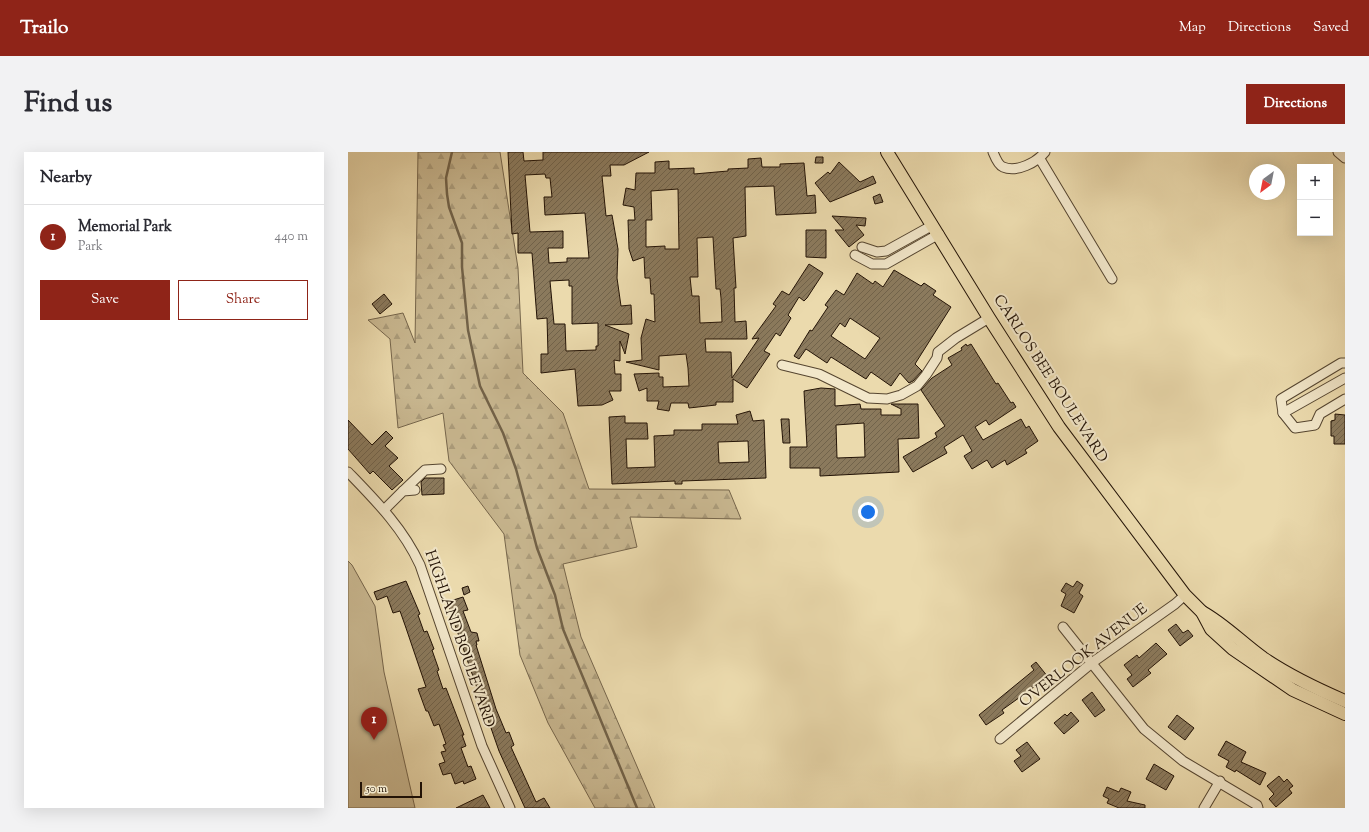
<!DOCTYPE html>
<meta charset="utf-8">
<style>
body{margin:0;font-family:"Sorts Mill Goudy",serif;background:#f2f2f3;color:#2b2b33}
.controls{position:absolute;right:12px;top:12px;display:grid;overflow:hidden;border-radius:0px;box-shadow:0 4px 16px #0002}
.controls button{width:36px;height:36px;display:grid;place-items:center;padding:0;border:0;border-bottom:1px solid #e1e1e2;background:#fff;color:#2b2b33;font:20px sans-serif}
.compass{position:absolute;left:901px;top:12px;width:36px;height:36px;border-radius:50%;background:#fff;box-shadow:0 4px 16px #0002;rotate:212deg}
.scale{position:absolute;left:12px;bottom:10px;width:62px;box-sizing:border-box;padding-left:4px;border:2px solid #231306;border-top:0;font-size:11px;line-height:14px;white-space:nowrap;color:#231306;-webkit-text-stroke:3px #f2e7ca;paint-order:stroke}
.you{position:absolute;left:520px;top:360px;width:14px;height:14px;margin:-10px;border:3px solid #fff;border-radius:50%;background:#1a73e8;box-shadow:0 0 0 6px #1a73e833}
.badge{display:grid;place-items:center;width:26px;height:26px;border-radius:50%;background:#8f2418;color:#fff;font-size:13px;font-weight:700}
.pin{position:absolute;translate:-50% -33px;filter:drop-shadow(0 1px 2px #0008)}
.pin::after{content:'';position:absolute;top:21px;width:14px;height:12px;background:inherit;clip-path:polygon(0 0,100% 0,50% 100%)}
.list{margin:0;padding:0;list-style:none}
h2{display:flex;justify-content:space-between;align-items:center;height:52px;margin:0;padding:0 16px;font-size:17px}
h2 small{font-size:13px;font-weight:400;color:#7c7c81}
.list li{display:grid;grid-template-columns:26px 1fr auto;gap:12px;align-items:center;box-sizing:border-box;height:64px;padding:0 16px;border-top:1px solid #e1e1e2}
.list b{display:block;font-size:15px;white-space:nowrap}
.list p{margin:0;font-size:13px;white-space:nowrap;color:#7c7c81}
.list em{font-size:13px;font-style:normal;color:#7c7c81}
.actions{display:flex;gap:8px;padding:12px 16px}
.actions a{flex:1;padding:9px 0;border:1px solid #8f2418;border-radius:0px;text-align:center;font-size:14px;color:#8f2418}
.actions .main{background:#8f2418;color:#fff}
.map{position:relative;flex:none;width:997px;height:656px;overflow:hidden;border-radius:0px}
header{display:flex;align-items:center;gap:24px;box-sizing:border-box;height:56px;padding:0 20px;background:#8f2418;color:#fff}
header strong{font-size:19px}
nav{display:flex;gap:22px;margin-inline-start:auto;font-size:14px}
.intro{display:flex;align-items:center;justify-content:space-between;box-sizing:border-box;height:96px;padding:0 24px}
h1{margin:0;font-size:28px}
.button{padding:10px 18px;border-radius:0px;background:#8f2418;color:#fff;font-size:14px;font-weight:700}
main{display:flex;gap:24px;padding:0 24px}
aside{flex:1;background:#fff;border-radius:0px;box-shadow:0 4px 16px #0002}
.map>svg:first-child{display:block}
.forest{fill:url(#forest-firs);stroke:#76664c}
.green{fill:#c9b891;stroke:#76664c}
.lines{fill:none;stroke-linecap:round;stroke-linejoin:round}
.stream{stroke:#726248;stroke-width:2.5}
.building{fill:url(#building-hatch);stroke:#231306;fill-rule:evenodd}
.minor-casing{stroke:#554530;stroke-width:11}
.major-casing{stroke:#231306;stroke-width:14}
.minor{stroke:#f2e7ca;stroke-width:9}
.major{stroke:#ebdaad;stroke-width:12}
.labels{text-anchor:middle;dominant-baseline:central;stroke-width:4;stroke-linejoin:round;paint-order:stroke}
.street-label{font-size:15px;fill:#231306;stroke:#f2e7ca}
</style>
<header>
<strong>Trailo</strong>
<nav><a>Map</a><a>Directions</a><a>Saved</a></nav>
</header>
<div class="intro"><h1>Find us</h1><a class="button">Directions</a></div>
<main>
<aside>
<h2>Nearby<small></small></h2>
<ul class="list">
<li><span class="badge">1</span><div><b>Memorial Park</b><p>Park</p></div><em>440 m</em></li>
</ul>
<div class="actions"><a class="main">Save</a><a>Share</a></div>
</aside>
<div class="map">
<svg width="997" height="656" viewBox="0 0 997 656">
<defs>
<pattern id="forest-firs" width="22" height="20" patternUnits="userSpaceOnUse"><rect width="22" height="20" fill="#c9b891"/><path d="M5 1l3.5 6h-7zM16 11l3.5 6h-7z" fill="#ac9d7c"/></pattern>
<pattern id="building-hatch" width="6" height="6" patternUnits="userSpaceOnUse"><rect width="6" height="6" fill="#8b7a5d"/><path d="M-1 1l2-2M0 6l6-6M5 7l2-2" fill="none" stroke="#71634b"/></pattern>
</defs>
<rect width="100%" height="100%" fill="#ebdaad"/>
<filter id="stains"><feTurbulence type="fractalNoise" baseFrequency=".005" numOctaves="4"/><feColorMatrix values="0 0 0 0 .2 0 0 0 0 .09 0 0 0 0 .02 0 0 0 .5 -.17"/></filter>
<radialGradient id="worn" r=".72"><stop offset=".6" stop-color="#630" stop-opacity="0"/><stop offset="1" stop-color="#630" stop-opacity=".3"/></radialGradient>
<polygon class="forest" points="70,0 152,0 170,116 175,221 215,261 241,337 381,338 393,367 282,365 289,395 215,412 233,485 307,656 247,656 200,571 172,503 156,382 101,309 95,261 50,276 42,187 20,168 55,161 67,191"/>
<polygon class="green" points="0,409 4,413 27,454 36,520 67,656 0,656"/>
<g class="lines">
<polyline class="stream" points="104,0 98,26 99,42 101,55 114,91 114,115 120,178 132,234 155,281 168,317 189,396 207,443 215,477 289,656"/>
</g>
<g class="building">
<path d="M160,0H175L176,9L195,8V0H301L276,13H262L263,24H254L258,64L264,63L270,97L269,126L273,154L283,153L284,172L257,173L281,182L277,202L272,189V209L266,208L267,222H273V239H261L265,248L254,253L230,254L227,217L193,221V202H200L199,166L189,167L184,101H170V81L164,82ZM197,22L198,26H202L204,45H196L197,63L237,61L241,106H219V110L201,111L200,96H215V79L182,80L177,23ZM221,128V134H224V172L250,171V194H248V198L218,199L217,172H206L202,129Z"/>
<polygon points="468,5 475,5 475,11 467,11"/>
<path d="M413,6L414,15H432V12L456,11L459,44L467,43L468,61L428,63L426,34L397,35L398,84L385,86L388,136H386L387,170L398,169L399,187H357L358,200H383L384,226L411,186L404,187L428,154L425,152L434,139L441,143L461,112L475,121L474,123L459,146L456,149L451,145L440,163L443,166L432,184L428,181L416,199L422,202L399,236L385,227V250H368V253L341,256L340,251H323L321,259L309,257L311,249H299V236L291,239L286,222L311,221V225H315V235L341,234L340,216L338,202L311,204V218L278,210L294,208L293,186L298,167L307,170L306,142H303L302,126H297L296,105L285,109L281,97L280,68H287L286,55L275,53L278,36L287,38L288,21H307V10L321,9V17L346,16V22L380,19V17L400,16V7ZM330,37L331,97H317V94L298,95V68H304L303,39ZM365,85L368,137H372L373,146L374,170L352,171L351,144H344L342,125H350L349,86Z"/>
<polygon points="491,10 512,30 525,24 528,31 482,50 467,31 480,20 482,22"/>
<polygon points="532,42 535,50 527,52 525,45"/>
<polygon points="484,64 518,66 517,74 508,73 516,83 501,95 487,78 496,78"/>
<polygon points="458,78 478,78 478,106 458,105"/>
<path d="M546,118L573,134L576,131L588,139L585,143L603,155L567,212L574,219L565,229L561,231L552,221L543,234L523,220L518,227L483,205L479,211L458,197L451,207L446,204L462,178L464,179L480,155L477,153L488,138L496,143L509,121L525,132L527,129L535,135ZM502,166L532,186L517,207L483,184L492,171L497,175Z"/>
<polygon points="36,142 44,152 32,162 24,152"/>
<polygon points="618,192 619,194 623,192 648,232 650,231 663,251 665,250 668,255 641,273 638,268 627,275 635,288 673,267 678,276 681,274 690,289 677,298 679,301 659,313 657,308 644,316 639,308 624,317 616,304 624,299 615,283 596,295 599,301 565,320 555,305 589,285 587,281 597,274 573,238 584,226 604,213 600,206 614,198 613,196"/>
<path d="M473,236L487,237V254L512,252L513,257H533V263H553V257L543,252H570L571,286L550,287L551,320L472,324V316H442V295H459L456,239ZM516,271L517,305L489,306L488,273Z"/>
<path d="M402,259L405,269L416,268L418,326L334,329V332H327V329L264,332L261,265L277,264V271H299L300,287H278L279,316L307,315L306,284L326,283V278H354V272H390L388,263ZM400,289L401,310L371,311L370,290Z"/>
<polygon points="987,262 997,263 997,292 986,292 986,284 983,284 983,269 987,268"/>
<polygon points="433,267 441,267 442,291 435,291"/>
<polygon points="0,268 24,293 38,279 45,286 37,294 50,306 41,314 55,328 44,338 25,319 22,322 0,297"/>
<polygon points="77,326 96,326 96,342 74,343 73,330"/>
<polygon points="58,429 72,462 70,463 76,480 79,479 86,497 84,498 91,518 89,519 95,537 98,536 116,583 114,583 118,594 113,596 120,615 123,614 128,627 116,632 115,629 107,632 103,621 95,623 91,612 97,610 93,600 98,599 95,593 98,592 91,572 86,574 80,559 78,559 70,537 78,535 58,476 52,459 45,461 39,444 29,448 26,440"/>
<polygon points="729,429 735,433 731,441 735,444 726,461 713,454 718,442 713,439 718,431 725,435"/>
<polygon points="120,434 122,440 116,443 114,436"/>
<polygon points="115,445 120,458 115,459 123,480 129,481 131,489 128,489 129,493 128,493 148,557 158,581 161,580 166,593 163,595 188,650 196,646 202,656 177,656 151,599 99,450"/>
<polygon points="828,472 835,481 840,478 845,484 832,494 820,478"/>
<polygon points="808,491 819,502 800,518 803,521 785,535 779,527 784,523 776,513 789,503 791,506"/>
<polygon points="688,510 700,525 654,558 656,561 638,573 631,563 686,518 683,514"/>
<polygon points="744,540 757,558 747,565 734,548"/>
<polygon points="723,560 731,569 716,582 706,571 717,562 719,564"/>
<polygon points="829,563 846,576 837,588 820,575"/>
<polygon points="878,589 898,600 893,610 918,621 912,633 888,618 887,620 878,615 881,609 870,603"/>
<polygon points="679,590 692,607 674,620 666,609 673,604 668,598"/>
<polygon points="806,612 826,624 818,638 798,627"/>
<polygon points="931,624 936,630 939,627 945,634 941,637 944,641 928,655 921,647 926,642 919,634"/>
<polygon points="759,635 771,640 773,636 783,640 779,649 797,653 797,656 771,656 759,651 761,647 755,644"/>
<polygon points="135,643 142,656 108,656"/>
</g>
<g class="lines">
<defs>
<g id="minor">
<path d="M645,0C647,5 650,13 655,15C669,21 689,10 697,0"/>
<polyline points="990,0 997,6"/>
<polyline points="692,7 764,127"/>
<polyline points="514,95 529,100 538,99 585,73"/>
<polyline points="507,103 524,112 538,112 591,82"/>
<polyline points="997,211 993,211 933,247 935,261 947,276 967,273 972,262 997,247"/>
<polyline points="434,213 471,222 520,246 539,247 553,243 569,234 578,223 589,206 590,200 608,186 641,166"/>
<polyline points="935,261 997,226"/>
<path d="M0,320C28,349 55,376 72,413L134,594L162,656"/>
<polyline points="55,339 77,318 93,317"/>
<polyline points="36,358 55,339 67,338"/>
<polyline points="715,475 796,577 835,609 909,653 910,656"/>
<polyline points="652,587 745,510 827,452 837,443"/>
<polyline points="856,656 872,629"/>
</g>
<g id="major">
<polyline points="539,0 641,166 711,275 837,443 854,460 863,477 885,497 945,538 997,562"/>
<path d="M854,460C876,472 894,491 915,506C940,523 969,537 997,549"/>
</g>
</defs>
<use href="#minor" class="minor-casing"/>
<use href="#major" class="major-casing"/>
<use href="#minor" class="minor"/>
<use href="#major" class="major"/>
</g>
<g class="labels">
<g class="street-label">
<text transform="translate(702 227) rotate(57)">CARLOS BEE BOULEVARD</text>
<text transform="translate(111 487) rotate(71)">HIGHLAND BOULEVARD</text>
<text transform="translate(736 504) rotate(-38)">OVERLOOK AVENUE</text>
</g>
</g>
<rect width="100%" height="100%" filter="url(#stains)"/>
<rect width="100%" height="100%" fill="url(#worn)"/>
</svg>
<div class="controls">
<button>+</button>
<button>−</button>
</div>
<svg class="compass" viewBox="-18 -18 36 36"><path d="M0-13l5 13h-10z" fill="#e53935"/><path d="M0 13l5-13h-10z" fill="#7c7c81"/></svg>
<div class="scale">50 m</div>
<div class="you"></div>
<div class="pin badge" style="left:26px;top:588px">1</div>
</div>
</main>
